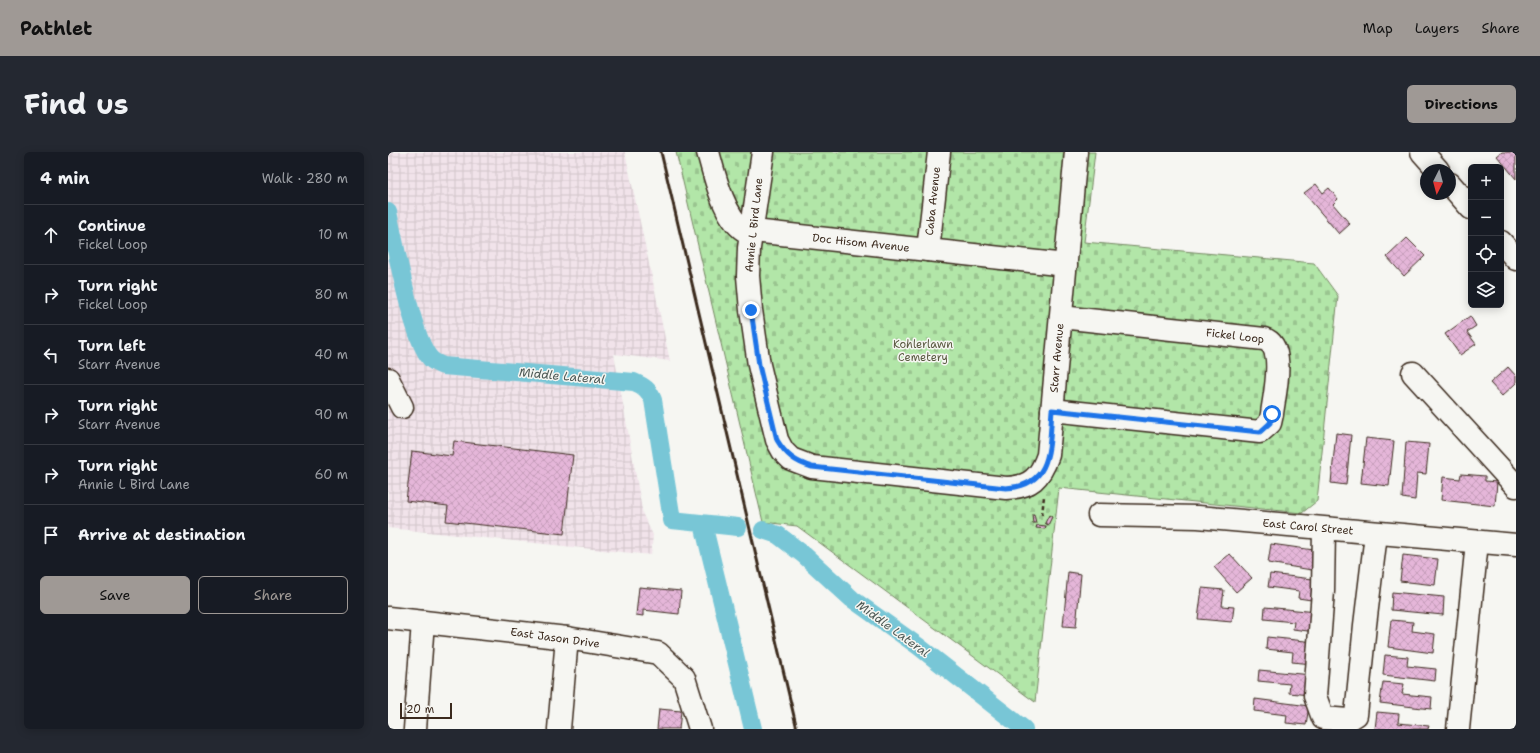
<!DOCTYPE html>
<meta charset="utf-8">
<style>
body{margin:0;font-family:"Shantell Sans",sans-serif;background:#242831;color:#f1f3f6}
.controls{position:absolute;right:12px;top:12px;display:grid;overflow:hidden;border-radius:6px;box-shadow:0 2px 10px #0003}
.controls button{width:36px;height:36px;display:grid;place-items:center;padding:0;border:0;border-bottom:1px solid #363941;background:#171b24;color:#f1f3f6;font:20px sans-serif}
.compass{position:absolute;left:1032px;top:12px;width:36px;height:36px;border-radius:50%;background:#171b24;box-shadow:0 2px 10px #0003;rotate:186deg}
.scale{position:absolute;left:12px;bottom:10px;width:52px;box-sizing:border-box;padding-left:4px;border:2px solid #3b2a1e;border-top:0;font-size:11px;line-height:14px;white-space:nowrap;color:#3b2a1e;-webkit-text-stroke:3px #f6f6f2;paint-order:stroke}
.stop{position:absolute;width:12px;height:12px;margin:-9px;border:3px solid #1a73e8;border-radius:50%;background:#fff}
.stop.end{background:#1a73e8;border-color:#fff;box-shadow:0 1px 4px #0008}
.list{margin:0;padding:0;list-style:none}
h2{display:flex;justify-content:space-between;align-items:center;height:52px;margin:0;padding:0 16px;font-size:17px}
h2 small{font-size:13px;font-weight:400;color:#9ea1a6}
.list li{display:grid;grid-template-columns:26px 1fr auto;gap:12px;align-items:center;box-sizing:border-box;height:60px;padding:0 16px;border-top:1px solid #363941}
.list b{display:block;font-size:15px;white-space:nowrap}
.list p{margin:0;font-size:13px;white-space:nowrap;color:#9ea1a6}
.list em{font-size:13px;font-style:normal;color:#9ea1a6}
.actions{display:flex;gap:8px;padding:12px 16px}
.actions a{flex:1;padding:9px 0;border:1px solid #9f9995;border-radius:6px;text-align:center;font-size:14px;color:#9f9995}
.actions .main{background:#9f9995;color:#111}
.icon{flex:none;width:22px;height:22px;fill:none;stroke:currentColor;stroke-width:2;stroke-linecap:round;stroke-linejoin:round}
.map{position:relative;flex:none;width:1128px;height:577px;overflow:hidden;border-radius:6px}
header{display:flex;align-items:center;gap:24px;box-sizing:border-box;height:56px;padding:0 20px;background:#9f9995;color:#111}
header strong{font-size:19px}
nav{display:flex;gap:22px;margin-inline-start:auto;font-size:14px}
.intro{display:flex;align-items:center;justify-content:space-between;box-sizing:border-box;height:96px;padding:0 24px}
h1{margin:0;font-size:28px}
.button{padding:10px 18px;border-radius:6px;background:#9f9995;color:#111;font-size:14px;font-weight:700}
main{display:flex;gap:24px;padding:0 24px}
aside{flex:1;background:#171b24;border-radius:6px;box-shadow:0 2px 10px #0003}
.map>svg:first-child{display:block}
.industrial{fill:url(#industrial-grid)}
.cemetery{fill:url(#cemetery-stones);stroke:#768863}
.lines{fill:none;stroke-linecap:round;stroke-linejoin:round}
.canal{stroke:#78c6d6;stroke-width:18}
.building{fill:url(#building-cross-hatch);stroke:#3b2a1e}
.minor-casing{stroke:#3b2a1e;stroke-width:25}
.path{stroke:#3b2a1e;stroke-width:2.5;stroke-dasharray:4 3;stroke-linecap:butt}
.minor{stroke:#f6f6f2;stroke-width:22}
.rail{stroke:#3b2a1e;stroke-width:3}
.route{stroke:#1a73e8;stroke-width:5}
.labels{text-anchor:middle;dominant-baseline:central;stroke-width:3;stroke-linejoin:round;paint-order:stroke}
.street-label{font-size:11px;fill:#3b2a1e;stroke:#f6f6f2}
.park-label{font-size:11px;fill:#595940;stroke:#f6f6f2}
.water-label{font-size:12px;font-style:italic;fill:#4d5955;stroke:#f6f6f2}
</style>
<header>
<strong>Pathlet</strong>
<nav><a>Map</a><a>Layers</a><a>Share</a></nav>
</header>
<div class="intro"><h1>Find us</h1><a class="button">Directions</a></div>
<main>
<aside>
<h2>4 min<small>Walk · 280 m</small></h2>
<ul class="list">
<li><svg class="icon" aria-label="ahead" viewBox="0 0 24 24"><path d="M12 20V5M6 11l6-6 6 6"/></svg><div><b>Continue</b><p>Fickel Loop</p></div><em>10 m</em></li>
<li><svg class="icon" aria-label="right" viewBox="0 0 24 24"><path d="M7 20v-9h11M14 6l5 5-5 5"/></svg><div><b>Turn right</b><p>Fickel Loop</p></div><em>80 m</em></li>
<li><svg class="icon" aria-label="left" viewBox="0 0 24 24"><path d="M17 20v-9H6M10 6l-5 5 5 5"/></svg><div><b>Turn left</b><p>Starr Avenue</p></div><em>40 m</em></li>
<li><svg class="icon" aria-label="right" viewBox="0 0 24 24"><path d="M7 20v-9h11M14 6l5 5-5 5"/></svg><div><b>Turn right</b><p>Starr Avenue</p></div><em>90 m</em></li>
<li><svg class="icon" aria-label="right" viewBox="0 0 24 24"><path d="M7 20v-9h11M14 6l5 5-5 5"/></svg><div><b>Turn right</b><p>Annie L Bird Lane</p></div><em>60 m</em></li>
<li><svg class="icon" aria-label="arrive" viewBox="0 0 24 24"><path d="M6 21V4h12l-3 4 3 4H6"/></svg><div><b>Arrive at destination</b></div></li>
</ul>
<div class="actions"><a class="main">Save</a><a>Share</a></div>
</aside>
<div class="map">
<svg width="1128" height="577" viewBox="0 0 1128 577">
<defs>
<pattern id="industrial-grid" width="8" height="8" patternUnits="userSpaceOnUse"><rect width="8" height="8" fill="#f1e3ea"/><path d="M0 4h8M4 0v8" fill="none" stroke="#d0c3c8"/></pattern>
<pattern id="cemetery-stones" width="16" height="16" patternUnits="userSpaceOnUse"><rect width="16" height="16" fill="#b2e6a8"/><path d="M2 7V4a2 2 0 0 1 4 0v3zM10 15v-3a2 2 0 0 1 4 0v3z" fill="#9ac590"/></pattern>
<pattern id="building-cross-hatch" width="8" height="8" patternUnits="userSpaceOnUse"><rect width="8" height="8" fill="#e5b6d9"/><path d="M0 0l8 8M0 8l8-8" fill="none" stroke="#c59dba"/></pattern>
</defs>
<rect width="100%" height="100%" fill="#f6f6f2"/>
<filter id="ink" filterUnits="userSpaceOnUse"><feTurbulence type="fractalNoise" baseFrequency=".025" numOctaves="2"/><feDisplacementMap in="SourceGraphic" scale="8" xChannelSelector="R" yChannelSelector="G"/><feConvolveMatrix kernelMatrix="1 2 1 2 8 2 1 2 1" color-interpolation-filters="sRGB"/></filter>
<g filter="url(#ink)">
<polygon class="industrial" points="0,0 237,0 282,209 226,202 255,363 265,383 263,403 0,376"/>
<polygon class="cemetery" points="288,0 707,0 696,90 926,111 950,144 929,349 914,361 671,336 647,550 409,374 375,370"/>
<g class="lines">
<g class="canal">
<path d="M0,60C7,91 24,186 42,206C45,210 51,212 55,214L246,230C256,234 261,238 265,248L284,368L350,375"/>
<polyline points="315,372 365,577"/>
<polyline points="375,378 390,383 416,403 464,447 530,494 636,577"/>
</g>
</g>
<g class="building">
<polygon points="1114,0 1128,0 1128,27 1109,4"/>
<polygon points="928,32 935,41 941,36 950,47 945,52 962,72 951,82 916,41"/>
<polygon points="1019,86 1037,104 1016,124 999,105"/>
<polygon points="1082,164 1088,174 1079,180 1088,192 1072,203 1057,182"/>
<polygon points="1120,215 1128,224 1128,231 1114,244 1102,231"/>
<polygon points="948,281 963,283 958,333 943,331"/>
<polygon points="978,286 1006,289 1001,334 973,331"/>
<polygon points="66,289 185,303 176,382 58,369 60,354 18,349 24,299 64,304"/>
<polygon points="1018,290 1041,292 1038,322 1029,321 1027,348 1014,346"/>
<polygon points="1073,322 1097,324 1097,329 1109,330 1107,354 1053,348 1055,325 1072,327"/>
<polygon points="644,362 646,362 648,371 645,371"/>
<polygon points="661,363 664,365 660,373 657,371"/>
<polygon points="649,373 658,374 657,377 648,376"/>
<polygon points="883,392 933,399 930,419 880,411"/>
<polygon points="842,402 864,426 848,440 826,415"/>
<polygon points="1015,403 1050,407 1047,433 1012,429"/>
<polygon points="680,420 693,422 688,475 675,474"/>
<polygon points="882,422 933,428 930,449 910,446 911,439 880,435"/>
<polygon points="251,435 293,439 291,462 255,458 255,464 248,463"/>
<polygon points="814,436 836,438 834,454 846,455 844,470 810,467"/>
<polygon points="1004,440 1056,445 1055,463 1003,458"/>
<polygon points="877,455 929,460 927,480 905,477 906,470 876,467"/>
<polygon points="1003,468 1025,470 1024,479 1047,482 1045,501 1000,495"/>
<polygon points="879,485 927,490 925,512 904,510 905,500 878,497"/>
<polygon points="997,503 1020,505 1019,514 1048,517 1047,529 995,523"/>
<polygon points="871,518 924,523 922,543 901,541 902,532 870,529"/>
<polygon points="995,530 1016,532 1014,542 1044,545 1043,557 992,551"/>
<polygon points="867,547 921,554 918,573 898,571 899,563 866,559"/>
<polygon points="271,557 293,559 291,577 269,577"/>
<polygon points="989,560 1011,562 1010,571 1041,574 1040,577 987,577"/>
</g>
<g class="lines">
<defs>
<g id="minor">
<path d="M320,0C326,22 336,65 356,78L678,113"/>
<path d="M375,0L361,96L360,124L363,158L371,213L389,288L395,299L403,307L424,315L618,336C643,335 652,326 660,303L688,0"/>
<polyline points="1034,0 1050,18"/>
<polyline points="1062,32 1083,56"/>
<polyline points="1113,90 1128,107"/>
<polyline points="540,98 551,0"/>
<polyline points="1025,221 1128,334"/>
<polyline points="0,227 14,255"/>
<path d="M664,258L872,280L882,271L884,262C886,243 899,194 876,187L673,165"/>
<polyline points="711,363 810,365 1128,393"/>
<polyline points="936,377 935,439 927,544 935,566 960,568 968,563 977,473 988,382"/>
<polyline points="0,466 179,486 270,501 296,526 312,577"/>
<polyline points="27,577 35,470"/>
<polyline points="171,577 179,486"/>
<polyline points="1070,577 1089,390"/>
</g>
</defs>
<use href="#minor" class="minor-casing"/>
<polyline class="path" points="654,363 656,344"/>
<use href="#minor" class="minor"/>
<polyline class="rail" points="273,0 409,577"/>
</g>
</g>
<g class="lines" filter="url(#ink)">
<path class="route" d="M363,158L371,213L389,288C398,303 407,310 424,315L618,336C665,334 661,295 664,258L872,280L882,271L884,262"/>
</g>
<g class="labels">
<g class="street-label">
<text transform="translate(545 49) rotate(-84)">Caba Avenue</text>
<text transform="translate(366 73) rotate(-84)">Annie L Bird Lane</text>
<text transform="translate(473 91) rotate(6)">Doc Hisom Avenue</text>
<text transform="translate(847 184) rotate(7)">Fickel Loop</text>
<text transform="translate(669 206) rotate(-85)">Starr Avenue</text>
<text transform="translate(920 375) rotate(5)">East Carol Street</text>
<text transform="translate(167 486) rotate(8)">East Jason Drive</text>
</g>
<g class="park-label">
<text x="535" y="192">Kohlerlawn<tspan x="535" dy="13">Cemetery</tspan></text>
</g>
<g class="water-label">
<text transform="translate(174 224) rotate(5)">Middle Lateral</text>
<text transform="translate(505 477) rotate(36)">Middle Lateral</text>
</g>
</g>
</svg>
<div class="controls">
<button>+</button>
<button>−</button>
<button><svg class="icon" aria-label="locate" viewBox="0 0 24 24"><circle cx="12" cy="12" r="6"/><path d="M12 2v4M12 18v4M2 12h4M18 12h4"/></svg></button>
<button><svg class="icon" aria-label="layers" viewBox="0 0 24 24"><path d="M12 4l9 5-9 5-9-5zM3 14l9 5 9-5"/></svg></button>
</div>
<svg class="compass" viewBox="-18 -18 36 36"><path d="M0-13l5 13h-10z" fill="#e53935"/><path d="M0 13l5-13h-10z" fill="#9ea1a6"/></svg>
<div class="scale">20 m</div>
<div class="stop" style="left:884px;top:262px"></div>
<div class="stop end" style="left:363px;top:158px"></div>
</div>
</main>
